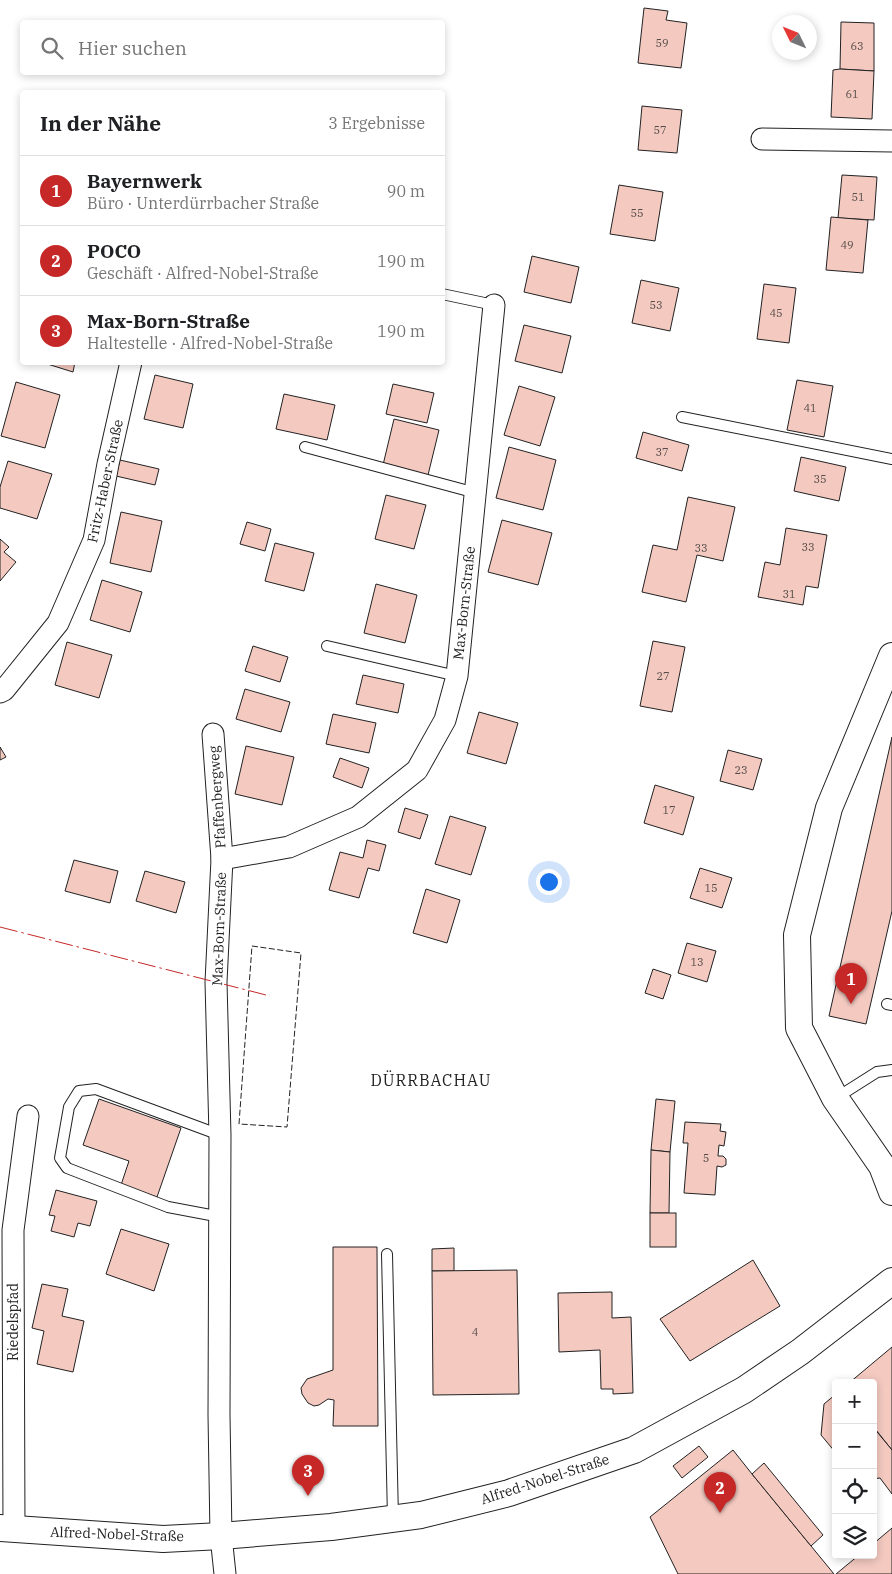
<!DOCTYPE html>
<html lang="de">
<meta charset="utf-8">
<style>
body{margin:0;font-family:"IBM Plex Serif",serif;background:#f6f6f6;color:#202124}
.controls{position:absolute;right:15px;bottom:15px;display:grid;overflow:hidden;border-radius:5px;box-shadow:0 2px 8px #0003}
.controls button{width:45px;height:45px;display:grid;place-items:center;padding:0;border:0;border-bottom:1px solid #e0e0e0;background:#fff;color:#202124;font:25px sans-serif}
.compass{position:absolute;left:772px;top:15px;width:45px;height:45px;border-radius:50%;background:#fff;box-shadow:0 2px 8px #0003;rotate:313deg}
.you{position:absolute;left:548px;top:881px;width:18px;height:18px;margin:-12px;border:4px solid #fff;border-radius:50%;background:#1a73e8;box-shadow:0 0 0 8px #1a73e833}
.badge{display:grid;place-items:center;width:32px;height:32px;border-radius:50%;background:#c62828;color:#fff;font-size:16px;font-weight:700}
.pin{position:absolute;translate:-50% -41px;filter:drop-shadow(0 1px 2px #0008)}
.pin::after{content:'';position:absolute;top:26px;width:18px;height:15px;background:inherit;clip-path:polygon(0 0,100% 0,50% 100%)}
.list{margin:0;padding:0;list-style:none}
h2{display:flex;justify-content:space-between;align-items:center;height:65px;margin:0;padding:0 20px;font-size:21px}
h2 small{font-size:16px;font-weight:400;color:#757577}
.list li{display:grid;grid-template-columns:32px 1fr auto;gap:15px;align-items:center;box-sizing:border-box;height:70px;padding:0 20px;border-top:1px solid #e0e0e0}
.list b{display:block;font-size:19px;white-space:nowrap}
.list p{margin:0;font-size:16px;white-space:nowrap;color:#757577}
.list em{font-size:16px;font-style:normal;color:#757577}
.icon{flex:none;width:28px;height:28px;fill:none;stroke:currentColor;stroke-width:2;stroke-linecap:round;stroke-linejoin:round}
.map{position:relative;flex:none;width:892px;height:1574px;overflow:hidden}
.search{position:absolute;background:#fff;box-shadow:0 2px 8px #0003;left:20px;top:20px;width:425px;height:55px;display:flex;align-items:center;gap:12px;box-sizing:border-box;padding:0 18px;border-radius:5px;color:#757577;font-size:19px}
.panel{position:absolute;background:#fff;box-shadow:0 2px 8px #0003;left:20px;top:90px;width:425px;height:275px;border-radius:5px}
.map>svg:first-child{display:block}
.building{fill:#f3c9c0;stroke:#222}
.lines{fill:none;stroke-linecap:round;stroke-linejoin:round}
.service-casing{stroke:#222;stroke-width:12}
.minor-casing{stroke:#222;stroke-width:23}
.tertiary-casing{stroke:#222;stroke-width:28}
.service{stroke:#fff;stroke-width:10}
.minor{stroke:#fff;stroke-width:21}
.tertiary{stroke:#fff;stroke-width:26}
.fence{stroke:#222;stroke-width:1;stroke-dasharray:6 2.5;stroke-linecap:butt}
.power{stroke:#c62828;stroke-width:1;stroke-dasharray:18 4 2.5 4;stroke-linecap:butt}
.labels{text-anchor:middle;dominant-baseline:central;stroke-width:4;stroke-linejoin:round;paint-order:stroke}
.number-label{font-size:11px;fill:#564c4a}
.street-label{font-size:14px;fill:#222;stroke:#fff}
.quarter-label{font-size:16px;letter-spacing:1px;fill:#222;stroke:#fff}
</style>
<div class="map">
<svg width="892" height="1574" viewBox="0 0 892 1574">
<rect width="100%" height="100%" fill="#fff"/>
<g class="building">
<polygon points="644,8 668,11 666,20 687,23 681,68 638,63"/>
<polygon points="841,22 874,23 874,71 840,69"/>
<polygon points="840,69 874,71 872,119 831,117 833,70"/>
<polygon points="642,106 682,110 677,153 638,150"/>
<polygon points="842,175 877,177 874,220 838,218"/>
<polygon points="619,185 663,192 655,241 610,234"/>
<polygon points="831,217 868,220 863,273 826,270"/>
<polygon points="532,256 579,267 571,303 524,292"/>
<polygon points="641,280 679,288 670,331 632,323"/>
<polygon points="764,284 796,288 789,343 757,339"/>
<polygon points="524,325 571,336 562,373 515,361"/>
<polygon points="41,362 75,362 73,372"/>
<polygon points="155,375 193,384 183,428 144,419"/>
<polygon points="797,380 833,386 824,437 787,430"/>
<polygon points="16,382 60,395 45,448 1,436"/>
<polygon points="393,384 434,393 427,423 386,414"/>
<polygon points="519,386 555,397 540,446 504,435"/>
<polygon points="284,394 335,405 327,440 276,429"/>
<polygon points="394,419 439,430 428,475 383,465"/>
<polygon points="643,432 689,445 682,471 636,458"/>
<polygon points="509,447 556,460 543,510 496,498"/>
<polygon points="801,457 846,467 839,501 794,491"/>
<polygon points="120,460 159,469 155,485 116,476"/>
<polygon points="8,461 52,474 37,519 0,508 0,487"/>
<polygon points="386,495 426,505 414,549 375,539"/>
<polygon points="688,497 735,507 723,561 697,555 686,602 642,592 653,545 677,550"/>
<polygon points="121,512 162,521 151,572 110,563"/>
<polygon points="502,520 552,533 538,585 488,572"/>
<polygon points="247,522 271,529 265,551 240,544"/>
<polygon points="786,528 827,535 818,588 806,586 803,605 758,597 765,562 780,565"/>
<polygon points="0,539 9,547 4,552 16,562 0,581"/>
<polygon points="275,543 314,553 304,591 265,581"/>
<polygon points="102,580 142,592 130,632 90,620"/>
<polygon points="376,584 417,595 405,643 364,633"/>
<polygon points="653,641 685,647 672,712 640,706"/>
<polygon points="67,642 112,655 99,698 55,685"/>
<polygon points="253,646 288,657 280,682 245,671"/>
<polygon points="363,675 404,684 398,713 356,704"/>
<polygon points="245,689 290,702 281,732 236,719"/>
<polygon points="479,712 518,723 506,764 467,753"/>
<polygon points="333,714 376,723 369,753 326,744"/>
<polygon points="892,737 892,911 866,1024 829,1016"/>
<polygon points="246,746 294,757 282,805 235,794"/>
<polygon points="0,747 6,757 0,760"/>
<polygon points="728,750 762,759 753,790 720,781"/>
<polygon points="340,758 369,768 362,788 333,777"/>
<polygon points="655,785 694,797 683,835 644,823"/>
<polygon points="405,808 428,815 420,839 398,832"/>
<polygon points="450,816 486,827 471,875 435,864"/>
<polygon points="367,840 386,845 379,871 368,868 359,898 329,890 340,852 363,858"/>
<polygon points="74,860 118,871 110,903 65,891"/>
<polygon points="700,868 732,878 722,908 690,898"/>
<polygon points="145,871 185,882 176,913 136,901"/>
<polygon points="426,889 460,900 447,943 413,933"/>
<polygon points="687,943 716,951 707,982 678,973"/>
<polygon points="653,969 671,975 663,999 645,993"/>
<polygon points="99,1099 181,1128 157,1197 121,1185 129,1161 83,1145"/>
<polygon points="656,1099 675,1101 670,1152 651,1150"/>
<polygon points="685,1122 721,1124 720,1131 726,1132 724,1146 719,1145 718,1156 723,1156 726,1159 726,1165 722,1167 717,1166 715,1195 684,1193 688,1143 683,1143"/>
<polygon points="651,1150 670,1152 669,1213 650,1213"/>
<polygon points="56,1190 97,1201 90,1226 78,1223 74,1237 51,1231 55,1216 49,1215"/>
<rect x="650" y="1213" width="26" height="34"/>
<polygon points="121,1229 169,1244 154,1291 106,1274"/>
<polygon points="333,1247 377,1247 378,1426 333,1426 334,1400 328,1399 319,1405 314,1406 308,1403 302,1394 301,1388 307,1379 333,1370"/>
<polygon points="454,1248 454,1271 432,1271 432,1249"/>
<polygon points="753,1260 780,1306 690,1361 660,1319"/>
<polygon points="517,1270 519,1394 433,1395 432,1271"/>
<polygon points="42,1284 68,1289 62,1316 84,1321 73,1372 37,1364 44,1331 32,1328"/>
<polygon points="612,1292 612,1318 631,1317 633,1393 613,1394 613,1389 601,1389 600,1350 559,1352 558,1293"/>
<polygon points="892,1347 892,1450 876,1430 873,1433 873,1383 849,1383"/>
<polygon points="836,1394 836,1453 821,1435 824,1404"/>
<polygon points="873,1427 892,1450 892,1494 880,1478 873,1479"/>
<polygon points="699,1446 708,1457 682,1478 673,1466"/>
<polygon points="733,1450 752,1474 834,1574 678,1574 650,1517"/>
<polygon points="764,1463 823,1535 811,1546 752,1474"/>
<polygon points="892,1528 892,1574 836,1574 859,1555 873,1555 873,1544"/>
</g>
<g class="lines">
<defs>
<g id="service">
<polyline points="442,294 494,305"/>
<polyline points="682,417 892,459"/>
<polyline points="305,447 476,493"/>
<polyline points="327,646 457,676"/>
<polyline points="887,1004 892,1005"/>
<polyline points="836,1098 877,1072 892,1070"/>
<polyline points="220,1135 96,1089 79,1091 69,1107 60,1158 67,1168 168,1207 221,1217"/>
<polyline points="387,1254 393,1518"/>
</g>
<g id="minor">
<polyline points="762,139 892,141"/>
<polyline points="0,692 4,690 58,623 94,540 108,464 131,362"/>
<polyline points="213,734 222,859 216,982 220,1135 219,1415 221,1536 225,1574"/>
<polyline points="222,859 289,847 358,817 417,770 445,720 457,676 494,305"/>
<polyline points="14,1529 13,1230 28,1116"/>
</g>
<g id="tertiary">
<polyline points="892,656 829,808 797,935 799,1028 835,1098 882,1166 892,1192"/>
<polyline points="0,1528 163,1539 221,1536 331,1527 421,1515 509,1493 634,1450 744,1390 800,1352 892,1281"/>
</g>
</defs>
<use href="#service" class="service-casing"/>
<use href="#minor" class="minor-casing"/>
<use href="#tertiary" class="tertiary-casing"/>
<use href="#service" class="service"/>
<use href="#minor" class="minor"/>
<use href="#tertiary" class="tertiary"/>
<polygon class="fence" points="252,946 301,953 287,1127 239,1124"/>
<polyline class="power" points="0,927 270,996"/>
</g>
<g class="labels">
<g class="number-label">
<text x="662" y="43">59</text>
<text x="857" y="46">63</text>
<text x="852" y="94">61</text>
<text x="660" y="130">57</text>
<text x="858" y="197">51</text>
<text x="637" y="213">55</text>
<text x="847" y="245">49</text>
<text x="656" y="305">53</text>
<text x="776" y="313">45</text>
<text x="810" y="408">41</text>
<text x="662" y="452">37</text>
<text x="820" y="479">35</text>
<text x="808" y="547">33</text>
<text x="701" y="548">33</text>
<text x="789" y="594">31</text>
<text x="663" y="676">27</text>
<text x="741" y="770">23</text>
<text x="669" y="810">17</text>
<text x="711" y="888">15</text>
<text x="697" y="962">13</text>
<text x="706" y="1158">5</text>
<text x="475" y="1332">4</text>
</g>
<g class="street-label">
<text transform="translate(105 481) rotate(-78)">Fritz-Haber-Straße</text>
<text transform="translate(464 603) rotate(-84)">Max-Born-Straße</text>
<text transform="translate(217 797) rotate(-94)">Pfaffenbergweg</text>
<text transform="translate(219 929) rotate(-88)">Max-Born-Straße</text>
<text transform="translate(13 1322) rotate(-90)">Riedelspfad</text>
<text transform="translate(545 1479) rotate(-18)">Alfred-Nobel-Straße</text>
<text transform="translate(117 1534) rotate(2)">Alfred-Nobel-Straße</text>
</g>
<g class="quarter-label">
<text x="431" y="1080">DÜRRBACHAU</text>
</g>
</g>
</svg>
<div class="controls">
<button>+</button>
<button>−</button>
<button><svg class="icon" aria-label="locate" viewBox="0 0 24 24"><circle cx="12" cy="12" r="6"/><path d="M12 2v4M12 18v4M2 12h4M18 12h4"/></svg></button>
<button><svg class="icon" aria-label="layers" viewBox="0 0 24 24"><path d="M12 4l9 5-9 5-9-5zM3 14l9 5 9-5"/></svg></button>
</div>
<svg class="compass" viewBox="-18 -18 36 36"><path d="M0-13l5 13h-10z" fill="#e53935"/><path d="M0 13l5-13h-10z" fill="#757577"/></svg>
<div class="you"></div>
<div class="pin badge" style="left:851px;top:1004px">1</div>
<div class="pin badge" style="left:720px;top:1513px">2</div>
<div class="pin badge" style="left:308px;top:1496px">3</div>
<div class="search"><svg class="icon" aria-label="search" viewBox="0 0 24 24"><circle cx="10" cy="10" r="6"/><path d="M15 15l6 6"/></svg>Hier suchen</div>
<section class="panel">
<h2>In der Nähe<small>3 Ergebnisse</small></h2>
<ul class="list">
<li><span class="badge">1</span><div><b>Bayernwerk</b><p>Büro · Unterdürrbacher Straße</p></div><em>90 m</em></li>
<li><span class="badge">2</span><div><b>POCO</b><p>Geschäft · Alfred-Nobel-Straße</p></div><em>190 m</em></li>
<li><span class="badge">3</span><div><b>Max-Born-Straße</b><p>Haltestelle · Alfred-Nobel-Straße</p></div><em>190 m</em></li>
</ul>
</section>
</div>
